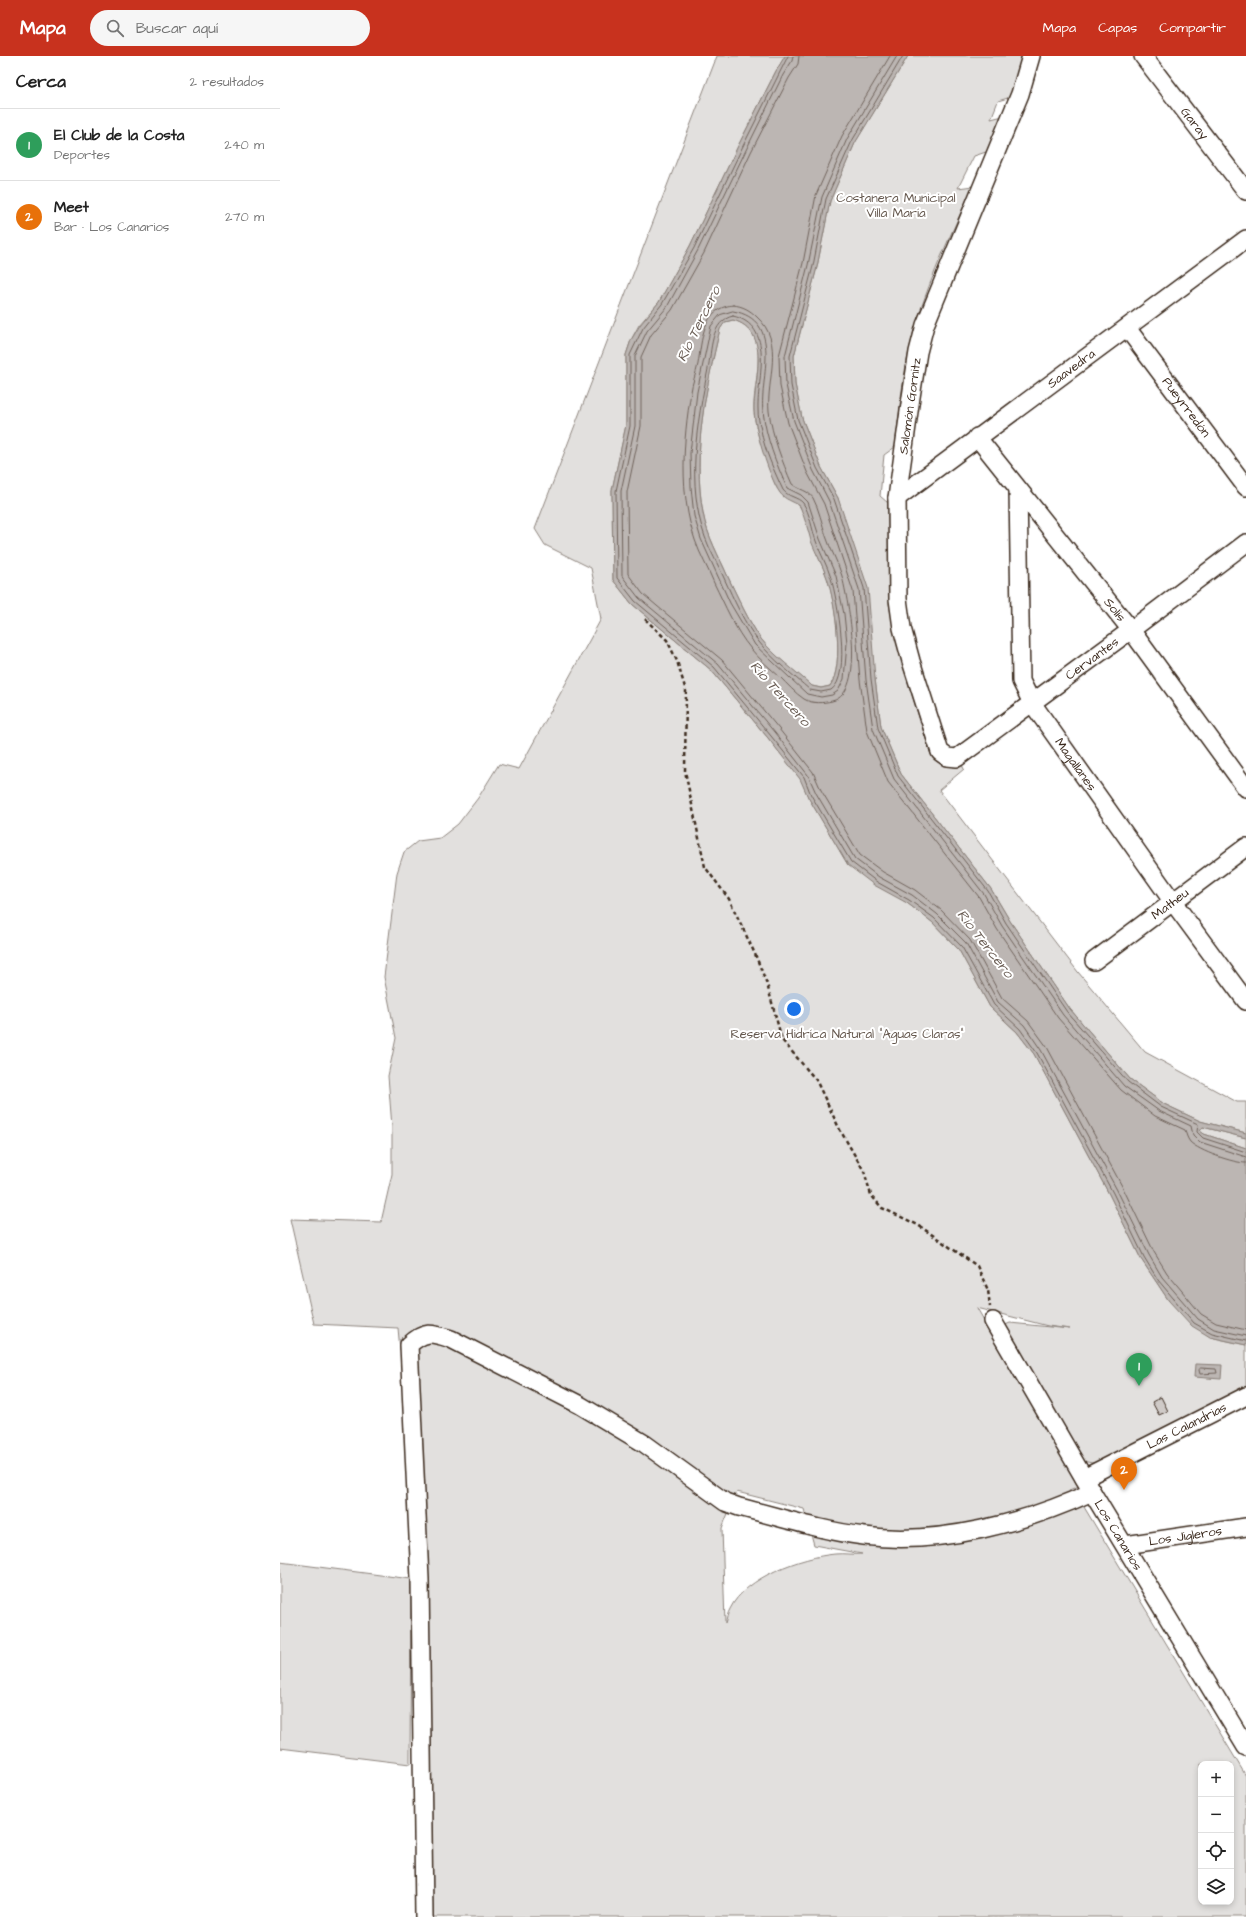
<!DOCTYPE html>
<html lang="es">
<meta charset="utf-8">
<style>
body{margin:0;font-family:"Architects Daughter",sans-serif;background:#f6f6f6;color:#222}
.controls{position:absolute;right:12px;bottom:12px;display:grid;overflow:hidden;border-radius:8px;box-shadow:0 2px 6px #0003}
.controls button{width:36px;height:36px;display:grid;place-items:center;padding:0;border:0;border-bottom:1px solid #e0e0e0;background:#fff;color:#222;font:20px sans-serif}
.you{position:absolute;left:514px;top:953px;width:14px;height:14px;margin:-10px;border:3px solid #fff;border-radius:50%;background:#1a73e8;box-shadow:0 0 0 6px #1a73e833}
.badge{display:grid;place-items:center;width:26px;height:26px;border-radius:50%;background:#c8321e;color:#fff;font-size:13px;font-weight:700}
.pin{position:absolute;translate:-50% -33px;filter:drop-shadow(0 1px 2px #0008)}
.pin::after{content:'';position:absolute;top:21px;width:14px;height:12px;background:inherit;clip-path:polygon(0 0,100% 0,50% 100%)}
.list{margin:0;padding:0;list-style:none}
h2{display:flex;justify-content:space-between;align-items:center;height:52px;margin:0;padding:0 16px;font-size:17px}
h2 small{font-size:13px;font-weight:400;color:#767676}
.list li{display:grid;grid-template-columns:26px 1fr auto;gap:12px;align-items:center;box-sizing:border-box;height:72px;padding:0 16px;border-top:1px solid #e0e0e0}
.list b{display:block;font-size:15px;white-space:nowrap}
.list p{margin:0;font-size:13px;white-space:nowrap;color:#767676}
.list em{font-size:13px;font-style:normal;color:#767676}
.icon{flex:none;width:22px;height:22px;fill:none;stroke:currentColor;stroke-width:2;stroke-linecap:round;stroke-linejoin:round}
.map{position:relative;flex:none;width:966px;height:1861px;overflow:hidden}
header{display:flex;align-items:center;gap:24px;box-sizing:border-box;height:56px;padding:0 20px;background:#c8321e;color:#fff}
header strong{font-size:19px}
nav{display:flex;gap:22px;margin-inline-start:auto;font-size:14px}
.search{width:280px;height:36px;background:#f6f6f6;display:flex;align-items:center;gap:10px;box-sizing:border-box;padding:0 14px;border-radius:22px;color:#767676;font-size:15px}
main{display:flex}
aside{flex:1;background:#fff}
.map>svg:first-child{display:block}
.green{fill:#e2e0de;stroke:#8e857e;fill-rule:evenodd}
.water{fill:#bcb6b3;stroke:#887e77;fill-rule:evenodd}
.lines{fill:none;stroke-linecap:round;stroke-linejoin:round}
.shore{stroke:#6f625a;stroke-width:1}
.building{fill:#cfcac7;stroke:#3b2a1e}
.minor-casing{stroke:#3b2a1e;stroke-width:20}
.path{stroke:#3b2a1e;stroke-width:2.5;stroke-dasharray:4 3;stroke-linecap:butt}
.minor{stroke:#fff;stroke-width:17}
.labels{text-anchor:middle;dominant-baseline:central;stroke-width:4;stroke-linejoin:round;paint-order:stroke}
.street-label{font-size:13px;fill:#3b2a1e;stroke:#fff}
.park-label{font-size:13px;fill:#65584e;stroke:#fff}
.water-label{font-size:14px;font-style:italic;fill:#685b52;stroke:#fff}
</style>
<header>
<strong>Mapa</strong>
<div class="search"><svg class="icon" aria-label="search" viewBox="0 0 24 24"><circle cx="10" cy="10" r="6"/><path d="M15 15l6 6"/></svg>Buscar aquí</div>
<nav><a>Mapa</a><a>Capas</a><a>Compartir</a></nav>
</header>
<main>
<aside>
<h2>Cerca<small>2 resultados</small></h2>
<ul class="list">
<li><span class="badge" style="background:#2e9e5b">1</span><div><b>El Club de la Costa</b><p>Deportes</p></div><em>240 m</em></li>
<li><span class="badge" style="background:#e8710a">2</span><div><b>Meet</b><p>Bar · Los Canarios</p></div><em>270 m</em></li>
</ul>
</aside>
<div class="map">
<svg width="966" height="1861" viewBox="0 0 966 1861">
<rect width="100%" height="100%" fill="#fff"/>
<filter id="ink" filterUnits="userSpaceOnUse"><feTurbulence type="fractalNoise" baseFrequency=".025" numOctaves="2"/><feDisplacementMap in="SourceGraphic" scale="8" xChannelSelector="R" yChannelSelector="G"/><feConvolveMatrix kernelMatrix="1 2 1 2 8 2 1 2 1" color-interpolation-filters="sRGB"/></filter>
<g filter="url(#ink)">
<g class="green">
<path d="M437,0H505L496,15L458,90L410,190L379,246L359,269L351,284L346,299V369L332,434L333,524L352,548L431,614L488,682L521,723L528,741L568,809L627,847L652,866L679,894L710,951L737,976L754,998L829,1138L861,1203L889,1245L930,1281L966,1289V1332L817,1406L812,1407L803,1405L723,1270L730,1267L790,1273L768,1270L697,1252L799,1430L789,1434L801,1446L966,1720V1861H153L149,1524L137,1296L120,1294L118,1272L34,1268L10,1163L101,1166L112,1118V1071L108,1020L116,982L104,921L117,817L124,796L138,785L160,782L178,768L198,742L219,708L239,713L321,563L311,512L265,489L255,473ZM457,1436L524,1453L534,1489L582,1498C573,1499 564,1497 555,1498C522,1501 465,1521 450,1553C447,1558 447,1563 445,1568L442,1472ZM921,1708H951V1846H921Z"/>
<path d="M628,0H743L731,41L718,45L711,63L723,60L709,95L694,100L678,132L693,130C673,174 651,219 637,265C624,305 620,348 615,391L604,399L600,440L608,447L609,548L612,564L622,607L651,699C659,710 669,713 682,709L684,713L659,734L798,916L865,996L957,1046H966V1077L920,1065L884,1048L850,1023L790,953L730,865L711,833L621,718L601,671L595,623L558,442L541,411L522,362L515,328L514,300L537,211L550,145L575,87Z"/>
<path d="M453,264C494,276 472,325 474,355C475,375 483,394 490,413C492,420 495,432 501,437C506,443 517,445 520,451C526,460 528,474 532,485C536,497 542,509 547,521C555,546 565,609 550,630L541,632L532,630C516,616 495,601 481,583C468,564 458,542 448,521C439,500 427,480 423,457C412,396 426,332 440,273L445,266Z"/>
<polygon points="923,1071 966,1082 966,1092 924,1078 920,1075"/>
<polygon points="0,1506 131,1523 130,1708 0,1692"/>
</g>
<g class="water">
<path d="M505,0H628L575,87L550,145L537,211L514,300L515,328L522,362L541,411L558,442L588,532L595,623L601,671L621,718L711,833L730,865L790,953L850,1023L884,1048L920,1065L966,1077V1082L923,1071L920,1075L924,1078L966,1092V1289L930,1281L912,1270L889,1245L861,1203L829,1138L754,998L737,976L710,951L679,894L652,866L627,847L594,829L568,809L528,741L520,723L488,682L431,614L352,548L333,524L332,434L346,369V299L351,284L360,269L379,246L410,190L458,90L496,15ZM453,264C492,275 474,324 474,353C474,372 489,421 500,437C505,444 513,445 520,450C524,461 528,473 531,485C536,498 543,509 547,522C555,546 565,609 550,630L541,632L532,630C516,615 495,601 481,583C468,564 458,542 448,521C439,500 427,480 423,457C412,396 426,332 440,273L445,266Z"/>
<polygon points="915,1308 942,1309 941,1323 914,1321"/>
</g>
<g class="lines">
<g class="shore">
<polyline points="508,0 462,92 414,192 382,248 363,272 350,299 350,370 336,435 337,522 355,545 434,611 491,680 524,721 531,739 571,806 597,826 629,844 654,862 682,891 714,949 740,973 757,997 833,1137 864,1201 878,1224 914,1267 932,1277 966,1285"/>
<polyline points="513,0 512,5 503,19 466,94 418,194 387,251 367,275 355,300 355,370 341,435 342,520 359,542 438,608 495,677 528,719 536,737 575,803 599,821 632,839 657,858 686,887 718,946 744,969 761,994 837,1134 869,1199 882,1221 918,1263 934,1273 966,1280"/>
<polyline points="519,0 518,8 509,22 471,96 424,197 392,254 371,279 361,301 361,370 347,436 348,518 363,538 377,550 442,604 499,673 533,716 541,734 580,799 603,816 635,834 661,854 690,884 722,942 748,965 767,991 843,1132 874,1196 887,1217 921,1258 936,1267 966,1274"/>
<path d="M610,0L562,80L536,139L523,207L499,300L500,330L508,367L527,416L544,448L573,535L580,624L587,675L608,726L699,841L717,873L778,962L841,1034L875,1060L905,1074C906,1078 907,1082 910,1086C919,1095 953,1107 966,1107"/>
<polyline points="617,0 567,83 542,141 528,209 505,300 506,329 514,365 533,414 549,445 579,533 586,624 593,673 614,723 704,838 722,870 783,959 844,1030 879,1055 911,1070 913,1079 920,1086 966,1101"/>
<polyline points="623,0 572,85 546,143 533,210 510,300 511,329 518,364 537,412 554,443 584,532 591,623 598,672 618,720 708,835 726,867 787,956 848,1026 881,1051 918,1068 917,1076 923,1082 966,1096"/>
<path d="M453,249C463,250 470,254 477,261C505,286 486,324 489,355C492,380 502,405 512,428C519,434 528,434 533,442C539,453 542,468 546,480C550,493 558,506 562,520C568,545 587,637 552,645C543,647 532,648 524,643C515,637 507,628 500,621C490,612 479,603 471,593C455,574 445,549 434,527C428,512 420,499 415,484C399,437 403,385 411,336C412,327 416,318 418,308C422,284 422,252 453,249Z"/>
<path d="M453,255C505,264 479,323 483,355C486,382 496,407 507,432L521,439L528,446L540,483L556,520L564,558L567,587L564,623L558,635L552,639L541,641L527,638L475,589L450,547L421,483L414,460L411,431L410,397L417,336L431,270L440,259Z"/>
<path d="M453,260C496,270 477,322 478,353C478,360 479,367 481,374C484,393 495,417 503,434C508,441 518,441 523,447C530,457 532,474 536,485C540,497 547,509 551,522C557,543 572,621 551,634L541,636L530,634C513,619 493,604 479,586C464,567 454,544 444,522C438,508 430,495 425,481C406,428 417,367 428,313C432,294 430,265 453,260Z"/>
<polygon points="921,1312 936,1313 937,1317 920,1318 919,1314"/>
</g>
</g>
<polygon class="building" points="881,1341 888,1355 879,1359 872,1346"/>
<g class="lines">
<defs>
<g id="minor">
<path id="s1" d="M751,0L740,38L645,269L638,296L631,341L617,442L618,543L622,572L631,605L660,696L667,701L677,702L851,574L966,487"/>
<path id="s2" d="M863,0L966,135"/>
<path id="s3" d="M847,272L966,431"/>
<path id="s4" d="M697,381L851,574L966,732"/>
<path id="s5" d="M738,433L741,625L752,647L893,846L966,945"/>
<path id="s6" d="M617,442L966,183"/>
<path id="s7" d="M814,905L966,791"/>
<path id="s8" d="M713,1265L812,1436L966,1691"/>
<path id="s9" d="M804,1422L966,1340"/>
<path id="s10" d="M845,1489L966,1471"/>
<path d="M144,1861L140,1523L129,1289C145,1274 152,1277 171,1283L300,1349L365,1388L445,1446L459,1451C500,1461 542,1475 584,1480C658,1490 745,1467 812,1436"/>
</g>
</defs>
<use href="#minor" class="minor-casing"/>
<polyline class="path" points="365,563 387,584 397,605 406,635 405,715 425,811 449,843 475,898 487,928 502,984 536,1024 560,1074 584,1115 591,1139 602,1152 638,1169 697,1210 708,1234 710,1251"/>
<use href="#minor" class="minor"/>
</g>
</g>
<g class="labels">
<g class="street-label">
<text stroke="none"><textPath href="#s2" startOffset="85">Garay</textPath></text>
<text stroke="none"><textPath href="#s6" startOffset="217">Saavedra</textPath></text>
<text transform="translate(630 350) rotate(-82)">Salomón Gornitz</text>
<text stroke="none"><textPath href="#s3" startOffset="99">Pueyrredón</textPath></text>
<text stroke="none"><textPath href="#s4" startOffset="221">Solís</textPath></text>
<text stroke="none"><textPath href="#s1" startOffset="911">Cervantes</textPath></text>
<text stroke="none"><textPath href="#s5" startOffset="292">Magallanes</textPath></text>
<text stroke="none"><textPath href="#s7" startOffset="95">Matheu</textPath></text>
<text stroke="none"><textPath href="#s9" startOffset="115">Las Calandrias</textPath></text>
<text stroke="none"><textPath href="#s8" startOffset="248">Los Canarios</textPath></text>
<text stroke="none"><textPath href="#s10" startOffset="61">Los Jigleros</textPath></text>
</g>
<g class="park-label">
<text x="616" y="142">Costanera Municipal<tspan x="616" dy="15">Villa María</tspan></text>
<text x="567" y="978">Reserva Hidríca Natural "Aguas Claras"</text>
</g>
<g class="water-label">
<text transform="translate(419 268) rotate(-64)">Río Tercero</text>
<text transform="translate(500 638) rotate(48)">Río Tercero</text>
<text transform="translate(705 888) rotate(52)">Río Tercero</text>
</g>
</g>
</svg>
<div class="controls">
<button>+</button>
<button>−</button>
<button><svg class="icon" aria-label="locate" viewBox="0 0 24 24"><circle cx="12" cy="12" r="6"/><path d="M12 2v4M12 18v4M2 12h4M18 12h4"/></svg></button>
<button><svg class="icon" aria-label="layers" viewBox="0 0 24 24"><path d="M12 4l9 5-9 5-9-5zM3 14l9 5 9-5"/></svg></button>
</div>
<div class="you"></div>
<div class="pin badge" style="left:859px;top:1330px;background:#2e9e5b">1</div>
<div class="pin badge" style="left:844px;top:1434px;background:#e8710a">2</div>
</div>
</main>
